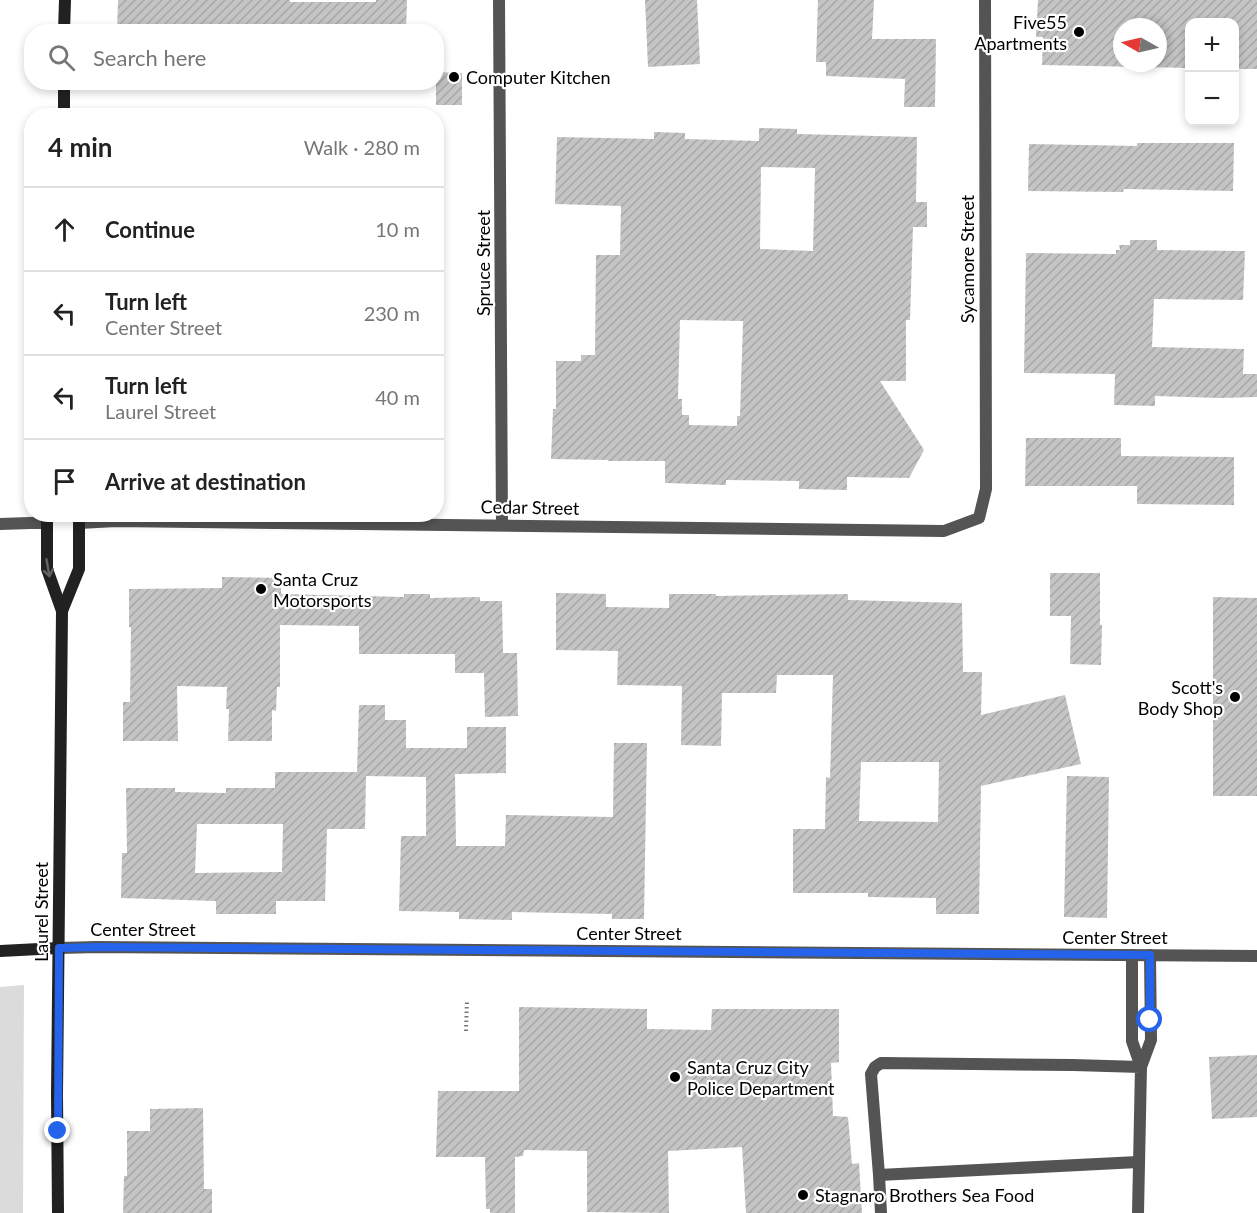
<!DOCTYPE html>
<meta charset="utf-8">
<style>
body{margin:0;font-family:Lato,sans-serif;background:#f6f6f6;color:#222}
.controls{position:absolute;right:18px;top:18px;display:grid;overflow:hidden;border-radius:12px;box-shadow:0 3px 9px #0003}
.controls button{width:54px;height:54px;display:grid;place-items:center;padding:0;border:0;border-bottom:2px solid #e0e0e0;background:#fff;color:#222;font:30px sans-serif}
.compass{position:absolute;left:1113px;top:18px;width:54px;height:54px;border-radius:50%;background:#fff;box-shadow:0 3px 9px #0003;rotate:278deg}
.stop{position:absolute;width:18px;height:18px;margin:-14px;border:4px solid #2563eb;border-radius:50%;background:#fff}
.stop.end{background:#2563eb;border-color:#fff;box-shadow:0 2px 6px #0008}
.list{margin:0;padding:0;list-style:none}
h2{display:flex;justify-content:space-between;align-items:center;height:78px;margin:0;padding:0 24px;font-size:26px}
h2 small{font-size:20px;font-weight:400;color:#767676}
.list li{display:grid;grid-template-columns:39px 1fr auto;gap:18px;align-items:center;box-sizing:border-box;height:84px;padding:0 24px;border-top:2px solid #e0e0e0}
.list b{display:block;font-size:22px;white-space:nowrap}
.list p{margin:0;font-size:20px;white-space:nowrap;color:#767676}
.list em{font-size:20px;font-style:normal;color:#767676}
.icon{flex:none;width:33px;height:33px;fill:none;stroke:currentColor;stroke-width:2;stroke-linecap:round;stroke-linejoin:round}
.map{position:relative;flex:none;width:1257px;height:1213px;overflow:hidden}
.search{position:absolute;background:#fff;box-shadow:0 3px 9px #0003;left:24px;top:24px;width:420px;height:66px;display:flex;align-items:center;gap:15px;box-sizing:border-box;padding:0 21px;border-radius:24px;color:#767676;font-size:22px}
.panel{position:absolute;background:#fff;box-shadow:0 3px 9px #0003;left:24px;top:108px;width:420px;height:414px;border-radius:24px}
.map>svg:first-child{display:block}
.park{fill:#dbdbdb}
.building{fill:url(#building-hatch);fill-rule:evenodd}
.lines{fill:none;stroke-linecap:round;stroke-linejoin:round}
.path{stroke:#767676;stroke-width:4;stroke-dasharray:1.5 3;stroke-linecap:butt}
.service{stroke:#545454;stroke-width:12}
.minor{stroke:#545454;stroke-width:12}
.tertiary{stroke:#545454;stroke-width:12}
.secondary{stroke:#212121;stroke-width:12}
.oneway{stroke:#646464}
.route{stroke:#2563eb;stroke-width:8}
.poi-dot{fill:#000;stroke:#fff;stroke-width:2}
.labels{text-anchor:middle;dominant-baseline:central;stroke-width:4.5;stroke-linejoin:round;paint-order:stroke}
.poi-label{font-size:18px;fill:#000;stroke:#fff;text-anchor:start}
.street-label{font-size:18px;fill:#000;stroke:#fff}
</style>
<div class="map">
<svg width="1257" height="1213" viewBox="0 0 1257 1213">
<defs>
<pattern id="building-hatch" width="6" height="6" patternUnits="userSpaceOnUse" patternTransform="scale(1.5)"><rect width="6" height="6" fill="#c4c4c4"/><path d="M-1 1l2-2M0 6l6-6M5 7l2-2" fill="none" stroke="#a7a7a7"/></pattern>
</defs>
<rect width="100%" height="100%" fill="#fff"/>
<polygon class="park" points="24,985 23,1213 0,1213 0,987"/>
<g class="building">
<polygon points="118,0 290,0 290,2 376,2 376,0 407,0 406,32 117,32"/>
<polygon points="645,0 697,0 700,64 648,67"/>
<polygon points="818,0 874,0 872,39 936,39 935,107 904,107 905,79 826,76 826,62 816,62"/>
<path d="M1038,0H1257V69H1234V22H1190V68L1042,65L1043,37H1036ZM1122,27H1158V63H1122Z"/>
<polygon points="436,72 462,73 462,105 436,105"/>
<path d="M759,128L797,129V134L917,137L916,202H927V227H913L910,320H906V381H880L924,450L909,478L847,477V490L799,489V481L726,480V485L665,483V461H608V460L551,459L553,409H556V361H581V355H595L596,255H620L621,206L555,204L557,137L654,139V132L685,133V139L759,141ZM761,167L815,168L813,251L760,249ZM680,320L743,321L740,416H737V426L689,425V415H682V399H678Z"/>
<polygon points="1137,143 1234,143 1233,191 1124,189 1123,192 1028,191 1029,144 1137,146"/>
<polygon points="1130,240 1157,240 1157,250 1245,251 1243,300 1154,299 1152,347 1244,349 1243,374 1257,374 1257,397 1220,398 1155,396 1155,406 1114,405 1115,374 1024,373 1026,253 1116,254 1116,250 1120,250 1119,245 1130,245"/>
<polygon points="1026,438 1121,438 1121,456 1234,457 1234,505 1137,504 1137,486 1025,486"/>
<polygon points="1050,573 1100,573 1100,625 1102,625 1101,665 1070,664 1071,616 1050,616"/>
<polygon points="222,577 281,578 281,594 404,597 404,594 430,594 430,598 480,597 480,601 502,601 503,653 517,653 518,716 485,717 484,673 455,673 455,654 359,654 359,626 280,625 280,687 277,687 276,711 272,710 272,741 228,741 229,709 226,709 227,687 177,686 178,741 123,741 123,702 130,702 131,627 129,627 129,589 222,588"/>
<path d="M556,593L606,594V607L669,608V594H716V596L848,594V600L962,603L963,672H982L981,715L1065,695L1081,764L981,786L979,914H936V898L868,897V893H793V829H825L826,777L830,778L833,675H777L776,693H722L721,746L681,745L682,686L617,685L618,651L556,650ZM861,762H939L938,822L859,821Z"/>
<polygon points="1213,597 1257,598 1257,796 1213,796"/>
<path d="M359,705H385V720H406V748H467V727H506V773L455,774L456,846H505L506,815L613,817L614,743H647L644,919H612V914L512,912V920L459,919V912L399,911L401,836H426V777L366,776L365,829H327L325,901H276V914H216V901L121,898L122,853H127L126,788H175V792L226,793V788H275V772H357ZM197,824H283L282,872L195,873Z"/>
<polygon points="1067,776 1109,777 1107,918 1064,917"/>
<polygon points="519,1007 647,1009 647,1029 711,1030 712,1009 839,1009 839,1062 831,1063 833,1116 848,1117 852,1164 859,1163 862,1213 746,1213 742,1147 668,1151 669,1213 587,1212 587,1151 524,1150 523,1156 515,1157 515,1213 490,1213 490,1209 486,1209 485,1157 436,1157 438,1091 519,1091"/>
<polygon points="1257,1055 1257,1117 1212,1119 1209,1057"/>
<polygon points="203,1108 204,1189 212,1189 212,1213 123,1213 124,1176 127,1176 127,1131 150,1131 150,1109"/>
</g>
<g class="lines">
<polyline class="path" points="466,1031 467,1000"/>
<g class="service">
<polyline points="1132,955 1132,1041 1141,1067 1151,1040 1150,955"/>
<polyline points="879,1175 871,1074 875,1067 881,1063 1073,1065 1141,1067 1138,1213"/>
<polyline points="881,1213 879,1175 1138,1162"/>
</g>
<g class="minor">
<polyline points="499,0 502,525"/>
<polyline points="79,523 116,521 944,531 979,518 986,489 985,0"/>
</g>
<g class="tertiary">
<polyline points="0,524 30,523 47,523"/>
<polyline points="59,948 97,947 1257,956"/>
</g>
<g class="secondary">
<polyline points="64,32 65,0"/>
<polyline points="64,116 64,82"/>
<polyline points="47,514 47,569 62,611"/>
<polyline points="0,951 59,948"/>
<polyline points="58,1213 57,1095 62,611 79,569 79,514"/>
</g>
</g>
<defs><path id="oneway-shaft" d="M-6 0H5M1.5-3L5.5 0L1.5 3" fill="none" stroke-width="1.6" stroke-linecap="round" stroke-linejoin="round" transform="scale(1.5)"/></defs>
<use class="oneway" href="#oneway-shaft" transform="translate(48 568) rotate(80)"/>
<g class="lines">
<polyline class="route" points="58,1131 59,948 97,947 1150,955 1150,1020"/>
</g>
<g class="poi-dot">
<circle cx="1079" cy="32" r="6"/>
<circle cx="454" cy="77" r="6"/>
<circle cx="261" cy="589" r="6"/>
<circle cx="1235" cy="697" r="6"/>
<circle cx="675" cy="1077" r="6"/>
<circle cx="803" cy="1195" r="6"/>
</g>
<g class="labels">
<g class="poi-label">
<text x="1067" y="22" text-anchor="end">Five55<tspan x="1067" dy="21">Apartments</tspan></text>
<text x="466" y="77">Computer Kitchen</text>
<text x="273" y="579">Santa Cruz<tspan x="273" dy="21">Motorsports</tspan></text>
<text x="1223" y="687" text-anchor="end">Scott's<tspan x="1223" dy="21">Body Shop</tspan></text>
<text x="687" y="1067">Santa Cruz City<tspan x="687" dy="21">Police Department</tspan></text>
<text x="815" y="1195">Stagnaro Brothers Sea Food</text>
</g>
<g class="street-label">
<text transform="translate(967 259) rotate(-90)">Sycamore Street</text>
<text transform="translate(483 263) rotate(-90)">Spruce Street</text>
<text transform="translate(530 507) rotate(1)">Cedar Street</text>
<text transform="translate(41 912) rotate(-90)">Laurel Street</text>
<text x="143" y="929">Center Street</text>
<text x="629" y="933">Center Street</text>
<text x="1115" y="937">Center Street</text>
</g>
</g>
</svg>
<div class="controls">
<button>+</button>
<button>−</button>
</div>
<svg class="compass" viewBox="-18 -18 36 36"><path d="M0-13l5 13h-10z" fill="#e53935"/><path d="M0 13l5-13h-10z" fill="#767676"/></svg>
<div class="stop" style="left:1150px;top:1020px"></div>
<div class="stop end" style="left:58px;top:1131px"></div>
<div class="search"><svg class="icon" aria-label="search" viewBox="0 0 24 24"><circle cx="10" cy="10" r="6"/><path d="M15 15l6 6"/></svg>Search here</div>
<section class="panel">
<h2>4 min<small>Walk · 280 m</small></h2>
<ul class="list">
<li><svg class="icon" aria-label="ahead" viewBox="0 0 24 24"><path d="M12 20V5M6 11l6-6 6 6"/></svg><div><b>Continue</b></div><em>10 m</em></li>
<li><svg class="icon" aria-label="left" viewBox="0 0 24 24"><path d="M17 20v-9H6M10 6l-5 5 5 5"/></svg><div><b>Turn left</b><p>Center Street</p></div><em>230 m</em></li>
<li><svg class="icon" aria-label="left" viewBox="0 0 24 24"><path d="M17 20v-9H6M10 6l-5 5 5 5"/></svg><div><b>Turn left</b><p>Laurel Street</p></div><em>40 m</em></li>
<li><svg class="icon" aria-label="arrive" viewBox="0 0 24 24"><path d="M6 21V4h12l-3 4 3 4H6"/></svg><div><b>Arrive at destination</b></div></li>
</ul>
</section>
</div>
